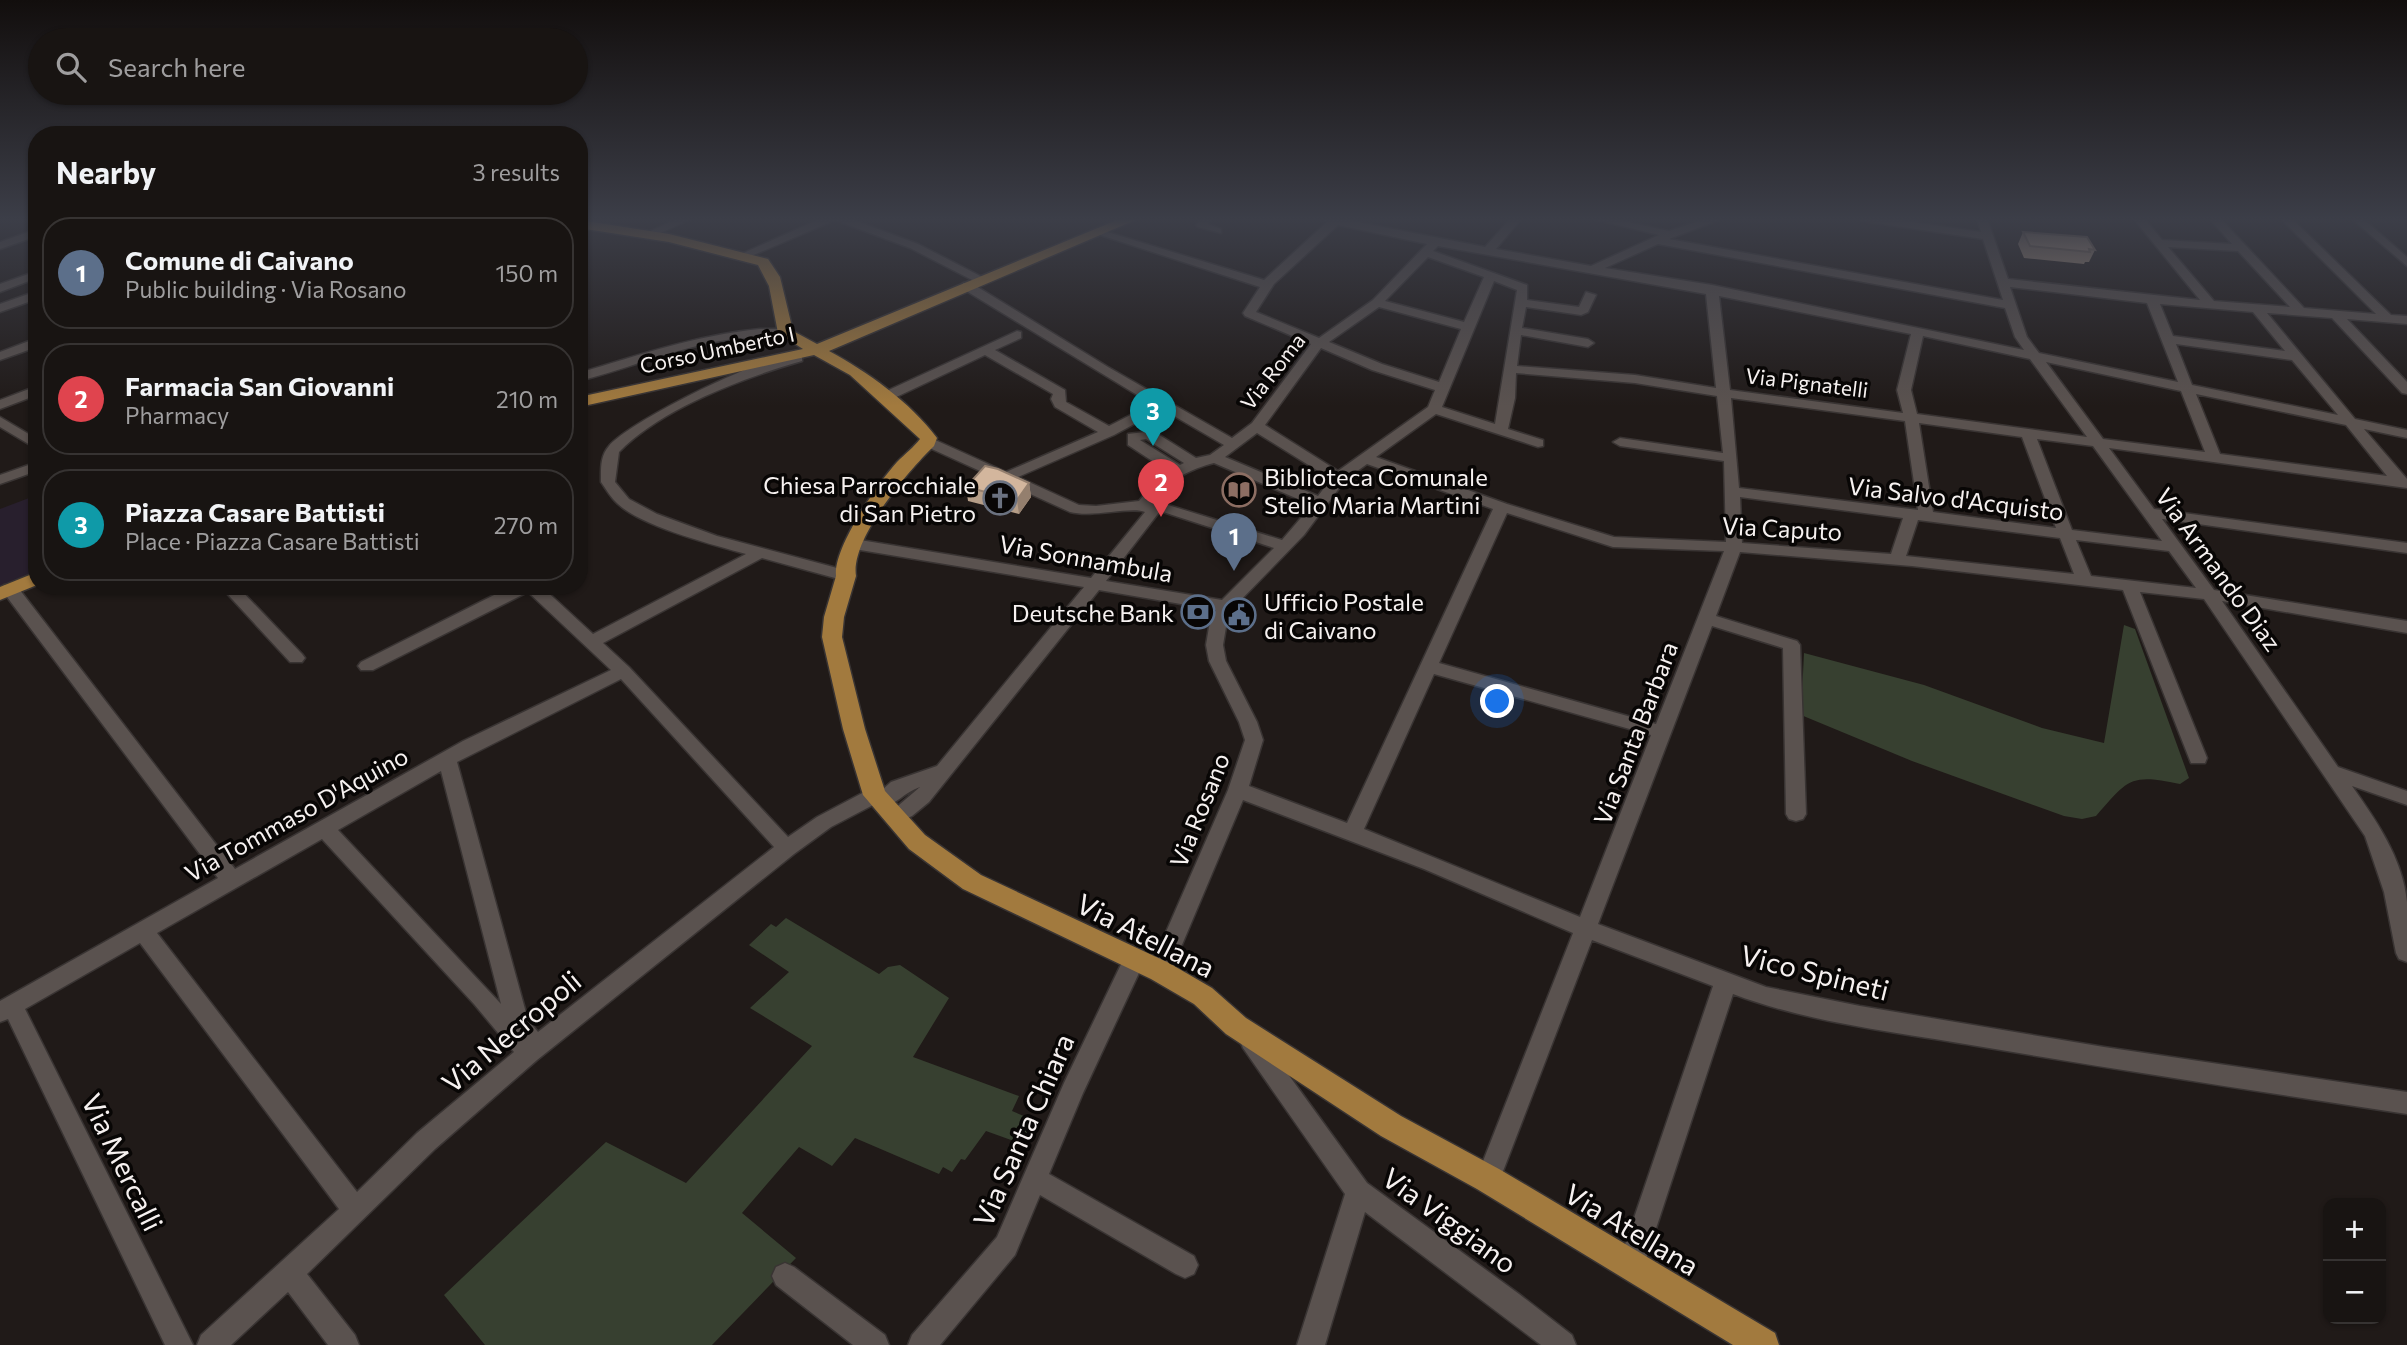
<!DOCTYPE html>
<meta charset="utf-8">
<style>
body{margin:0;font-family:Commissioner,sans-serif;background:#252120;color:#f1f3f6}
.controls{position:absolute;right:21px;bottom:21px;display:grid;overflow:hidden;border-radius:14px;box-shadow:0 2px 5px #0004}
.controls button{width:63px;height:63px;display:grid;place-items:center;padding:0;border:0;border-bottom:2px solid #363332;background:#181412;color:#f1f3f6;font:35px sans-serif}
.you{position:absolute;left:1498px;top:702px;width:24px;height:24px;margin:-18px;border:5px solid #fff;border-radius:50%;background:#1a73e8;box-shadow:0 0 0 10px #1a73e833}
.badge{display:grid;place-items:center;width:46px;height:46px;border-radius:50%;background:#57c9e2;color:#fff;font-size:23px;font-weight:700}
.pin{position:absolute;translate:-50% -58px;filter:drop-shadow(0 2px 4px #0008)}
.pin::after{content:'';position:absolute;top:37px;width:24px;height:21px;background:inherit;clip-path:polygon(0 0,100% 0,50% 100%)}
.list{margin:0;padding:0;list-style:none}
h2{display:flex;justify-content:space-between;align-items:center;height:91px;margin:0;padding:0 28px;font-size:30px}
h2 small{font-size:23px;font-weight:400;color:#9f9e9f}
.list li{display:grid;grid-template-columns:46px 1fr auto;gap:21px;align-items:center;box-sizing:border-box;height:112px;margin:0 14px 14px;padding:0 14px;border:2px solid #363332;border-radius:28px}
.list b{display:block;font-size:26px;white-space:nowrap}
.list p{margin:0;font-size:23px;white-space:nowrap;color:#9f9e9f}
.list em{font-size:23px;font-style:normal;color:#9f9e9f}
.icon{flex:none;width:38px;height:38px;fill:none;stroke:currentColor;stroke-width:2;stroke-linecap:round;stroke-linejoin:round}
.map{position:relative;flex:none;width:2407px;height:1345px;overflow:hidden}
.search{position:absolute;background:#181412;box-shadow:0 2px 5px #0004;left:28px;top:28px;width:560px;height:77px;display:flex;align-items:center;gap:18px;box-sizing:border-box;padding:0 24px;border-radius:38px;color:#9f9e9f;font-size:26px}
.panel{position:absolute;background:#181412;box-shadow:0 2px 5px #0004;left:28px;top:126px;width:560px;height:469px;border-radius:28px}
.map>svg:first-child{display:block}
.education{fill:#281f2d}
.green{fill:#374030}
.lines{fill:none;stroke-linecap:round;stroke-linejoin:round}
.minor-casing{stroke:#393433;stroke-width:3}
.major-casing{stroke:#393433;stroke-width:3}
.minor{fill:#5a524f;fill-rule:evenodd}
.major{fill:#a27a3e;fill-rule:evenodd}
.wall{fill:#b59d87}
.shaded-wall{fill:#947f6e}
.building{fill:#d3b69d;stroke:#947f6e;stroke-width:2}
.labels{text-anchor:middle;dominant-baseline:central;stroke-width:7;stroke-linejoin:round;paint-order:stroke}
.far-street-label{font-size:21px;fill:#f6f1f0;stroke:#080605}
.poi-label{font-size:24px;fill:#f6f1f0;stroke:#080605;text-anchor:start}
.street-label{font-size:24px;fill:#f6f1f0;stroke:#080605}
.near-street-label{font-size:28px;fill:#f6f1f0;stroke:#080605}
</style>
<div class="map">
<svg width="2407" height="1345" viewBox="0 0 2407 1345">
<rect width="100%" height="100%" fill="#201a18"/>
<polygon class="education" points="37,495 37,571 0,586 0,509"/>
<g class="green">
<path d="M2124,625L2135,629L2189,778L2180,784C2129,773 2128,780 2096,816L2082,819L2064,816L1912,761L1801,715L1804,653L1924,685L2042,728L2104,743Z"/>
<polygon points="786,918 879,974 888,967 900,965 949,998 913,1057 1019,1096 1012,1111 1033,1120 1022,1144 986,1131 965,1160 961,1159 952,1172 943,1167 939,1174 855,1138 832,1166 799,1147 742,1213 796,1258 712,1345 485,1345 444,1295 606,1142 686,1183 812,1046 750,1008 789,972 749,945 771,924 776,927"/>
</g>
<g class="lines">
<defs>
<g id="minor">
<polygon points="579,218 585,218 579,221"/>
<polygon points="679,218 693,218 654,236 644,234"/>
<polygon points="822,218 848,218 918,244 988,280 978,283 910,248 835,220 749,257 739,255"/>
<polygon points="1202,218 1212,218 1208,224 1221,229 1221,233 1198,227 1196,225"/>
<path d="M1317,218H1337L1485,247L1511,218H1522L1496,249L1591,266L1659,235L1589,218H1609L1669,231L1708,218H1724L1669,239L2003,300L1983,239L1862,221L1857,218H1884L1981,232L1977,218H1987L2008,279L2200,300L2133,218H2144L2162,240L2232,244L2209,218H2220L2304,308L2376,314L2280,218H2291L2391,315L2407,316V324L2347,319L2407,382V394L2402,393L2332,318L2267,313L2355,419L2407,430V438L2364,429L2407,479V488L2109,448L2154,509L2407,543V553L2162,519L2214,590L2407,621V633L2222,601L2338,767L2407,791V805L2352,786C2376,820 2403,859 2407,902C2407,922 2407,942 2407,962L2399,959L2396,953L2384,892L2365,836L2204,599L2140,592L2207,758L2205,763H2191L2189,758L2123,590L1912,566L1740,552L1716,616L1797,641L1800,645L1806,814L1803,819L1796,821L1789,819L1786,814L1783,648L1712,626L1598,924L1766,987L1860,1006L2104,1047L2407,1092V1114C2263,1092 2120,1070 1977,1046C1896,1032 1810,1023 1733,994L1644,1265L1640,1274L1631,1278L1622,1274L1618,1265L1713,986L1592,940L1500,1179L1497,1187L1488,1191L1479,1187L1476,1179L1573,933L1424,869L1243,800L1168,978L1160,980L1152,978L1149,971L1228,790L1245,740L1239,722L1209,661L1206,645L1209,627L1216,610L1099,590L929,802L912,816L895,824L888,822L885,817L920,787C905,792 895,805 881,809L873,805L831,827L794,854L537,1060L435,1149L307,1274L355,1335L359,1345H328L288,1292L231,1345H197L201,1335L339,1209L140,943L25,1009L193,1345H165L8,1019L0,1022V1001L218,878L4,593L2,589L4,585H16L235,869L463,741L611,670L528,592L373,670H361L358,666L361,662L512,586H541L593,634L746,554C713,545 641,526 618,504C611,498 606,489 601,482C601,469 600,456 609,446C630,421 771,350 802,355V361C743,378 662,408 619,452L615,482L629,499L657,514L717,536L852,572L854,576L852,580L846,581L762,558L603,643L629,667L788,837L817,817L868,790L875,788L882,790L891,782L937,766L1084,587L854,549L846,544L848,541L854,539L1091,578L1145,512C1132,506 1093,518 1070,512L923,445V439H933L1006,472L1098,432L1055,407L1051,399L1053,394L985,355L890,400H880V394L1017,331L1021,332V338L995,350L1065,390L1066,402L1109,426L1152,404L963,289V283H971L1108,367L1232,438L1252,423L1311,344L1245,316L1243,313L1260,287L1094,233L1104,231L1264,280L1327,222ZM1338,225L1427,244L1373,300L1319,338L1256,312L1274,284ZM1658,244L2005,308L2015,337L2024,350L1712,285L1605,268ZM1438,246L1706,294L1716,388L1635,375L1517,366L1521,335L1588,347L1594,343L1588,339L1522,328L1526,307L1581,315L1588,312L1596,295L1586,292L1579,307L1527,300V285L1433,251ZM2168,247L2238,251L2290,307L2214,301ZM1428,257L1484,277L1464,322L1385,301ZM1494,281L1517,290L1495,424L1442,407ZM2010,287L2147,303L2178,382L2039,353L2027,337ZM1719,296L1911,334L1897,390L1903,413L1730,390ZM2160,304L2253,312L2285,351L2173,336ZM1379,307L1461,329L1439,382L1382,364L1329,342ZM1923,336L2030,359L2087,437L1917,414L1911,390ZM2176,344L2292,360L2338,415L2192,385ZM1321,348L1372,370L1435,390L1428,407L1338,471L1265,425ZM2046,362L2181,391L2205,452L2103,439ZM1516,373L1635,383L1717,396L1723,453L1620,438L1613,442L1620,446L1724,461L1726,542L1614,537L1507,504L1376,457L1436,414L1538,447L1543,446V440L1508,429L1515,398ZM2196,394L2346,425L2387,476L2220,454ZM1731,398L1905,421L1918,510L1739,488ZM1162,409L1224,445L1210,455L1196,458L1153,431L1128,434V445L1169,472L1156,480L1139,501L1096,506L1079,505L1018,477L1114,435ZM1919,423L2022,437L2056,528L1933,512ZM1257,433L1331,479L1318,496L1225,457ZM1146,439L1184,463L1180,465L1140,440ZM2037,439L2093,446L2162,541L2072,530ZM1214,463L1312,505L1282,540L1155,501C1165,481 1193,468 1214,463ZM1367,464L1493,509L1347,823L1249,786L1263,740L1257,722L1226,661L1223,645L1226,627L1233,608L1304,535L1346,479ZM1740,497L1903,518L1891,554L1742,543ZM1160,511L1274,548L1222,600L1106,581ZM1507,513L1613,547L1724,551L1656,724L1439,663ZM1918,520L2060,538L2074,574L1906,556ZM2076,540L2169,551L2196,588L2091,576ZM1434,674L1651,735L1580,917L1364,829ZM621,679L774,847L538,1032L528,1020L457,762ZM441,771L501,1004L338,830ZM322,839L474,1004L514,1052L417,1133L357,1192L157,933Z"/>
<polygon points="2351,218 2362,218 2407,257 2407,266"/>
<polygon points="37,229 37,236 0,249 0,242"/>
<polygon points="37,271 37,278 0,292 0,284"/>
<polygon points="37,291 37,299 0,312 0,304"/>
<path d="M760,329H786L792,333C783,340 747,337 733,339C680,346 631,368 579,381V373C639,355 697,335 760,329Z"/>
<polygon points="37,338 37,347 0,360 0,352"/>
<polygon points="37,386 37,395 0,409 0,400"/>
<polygon points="0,417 37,439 37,449 0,427"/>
<polygon points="37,462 37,471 0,484 0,475"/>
<polygon points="220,586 237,586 302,654 305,658 302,662 290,662"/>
<polygon points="1134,951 1142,954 1145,960 1083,1093 1049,1174 1194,1256 1198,1265 1194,1274 1185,1278 1176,1274 1040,1195 1015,1255 940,1345 908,1345 912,1335 997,1237 1064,1083 1126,954"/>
<polygon points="1251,1031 1259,1034 1367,1183 1519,1294 1572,1335 1576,1345 1541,1345 1365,1212 1325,1345 1297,1345 1345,1194 1243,1048 1240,1041 1243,1034"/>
<polygon points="785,1263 794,1267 885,1335 889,1345 853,1345 776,1285 772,1276 776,1267"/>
</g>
<g id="major">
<path d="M1122,218H1140L829,351C868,372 910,402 937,438L934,446C909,470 850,539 856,576L844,617L842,637L865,729L885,791L925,835L981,875L1169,963L1212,988L1246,1018L1401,1116L1499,1169L1775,1333L1779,1345H1733L1477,1189L1381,1136L1226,1034L1194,1004L1151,979L963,889L909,849L863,795L843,729L822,637L824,617L836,576C833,548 878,483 897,462C905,454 914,447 920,439L850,375L814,355L579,407V397L803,349L778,333L769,286L758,265L669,242L579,228V220L669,234L768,259L780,277L793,331L817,344Z"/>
<polygon points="37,572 37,585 0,600 0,587"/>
</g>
</defs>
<use href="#minor" class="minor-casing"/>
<use href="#major" class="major-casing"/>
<use href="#minor" class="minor"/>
<use href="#major" class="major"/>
</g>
<g class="wall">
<polygon points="2023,232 2095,250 2089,262 2085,262 2084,264 2024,258 2018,244"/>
<polygon points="1029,483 1031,497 1019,514 968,501 966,487"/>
</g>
<polygon class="shaded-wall" points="1029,483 1031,497 1019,514 1017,500"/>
<g class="building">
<polygon points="2023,232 2087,237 2095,250 2089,249 2090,252 2030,246"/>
<polygon points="985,466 998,469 1029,483 1017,500 966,487"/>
</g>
<linearGradient id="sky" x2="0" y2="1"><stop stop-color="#120e0d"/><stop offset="0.54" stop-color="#3c3e48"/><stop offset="1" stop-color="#3c3e48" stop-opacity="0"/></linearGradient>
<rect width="2407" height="406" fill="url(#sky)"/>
<defs>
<symbol id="library-ring" viewBox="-11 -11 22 22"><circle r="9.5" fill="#080605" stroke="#8d6e63" stroke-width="1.5"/><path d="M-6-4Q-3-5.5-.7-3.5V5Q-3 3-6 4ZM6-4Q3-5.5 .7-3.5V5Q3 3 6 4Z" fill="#8d6e63"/></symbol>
<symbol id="church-ring" viewBox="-11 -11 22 22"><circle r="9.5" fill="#080605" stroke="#6b7280" stroke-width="1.5"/><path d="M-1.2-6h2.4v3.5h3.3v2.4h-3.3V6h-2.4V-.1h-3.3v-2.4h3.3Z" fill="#6b7280"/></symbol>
<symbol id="bank-ring" viewBox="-11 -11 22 22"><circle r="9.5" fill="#080605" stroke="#5c6f8a" stroke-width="1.5"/><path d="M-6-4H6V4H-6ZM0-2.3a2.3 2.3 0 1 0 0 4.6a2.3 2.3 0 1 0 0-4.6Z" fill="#5c6f8a"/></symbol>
<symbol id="civic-ring" viewBox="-11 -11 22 22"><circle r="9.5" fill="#080605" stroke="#5c6f8a" stroke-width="1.5"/><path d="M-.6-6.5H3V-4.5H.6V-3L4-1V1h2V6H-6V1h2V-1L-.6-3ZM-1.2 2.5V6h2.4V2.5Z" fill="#5c6f8a"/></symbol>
</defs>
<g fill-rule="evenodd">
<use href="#library-ring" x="1220" y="471" width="38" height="38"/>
<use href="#church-ring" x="981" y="479" width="38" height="38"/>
<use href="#bank-ring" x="1179" y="593" width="38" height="38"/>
<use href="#civic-ring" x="1220" y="596" width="38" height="38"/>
</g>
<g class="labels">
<g class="far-street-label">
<text transform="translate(717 349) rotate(-12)">Corso Umberto I</text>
<text transform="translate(1272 371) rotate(-52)">Via Roma</text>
<text transform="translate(1807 382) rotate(7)">Via Pignatelli</text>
</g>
<g class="poi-label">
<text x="1264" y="476">Biblioteca Comunale<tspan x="1264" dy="28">Stelio Maria Martini</tspan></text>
<text x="976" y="484" text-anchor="end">Chiesa Parrocchiale<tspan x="976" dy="28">di San Pietro</tspan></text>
<text x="1264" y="601">Ufficio Postale<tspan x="1264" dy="28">di Caivano</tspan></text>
<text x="1174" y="612" text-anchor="end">Deutsche Bank</text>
</g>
<g class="street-label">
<text transform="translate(1956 498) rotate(7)">Via Salvo d'Acquisto</text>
<text transform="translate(1782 528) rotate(3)">Via Caputo</text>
<text transform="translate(1086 558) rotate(10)">Via Sonnambula</text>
<text transform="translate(2219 569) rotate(54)">Via Armando Diaz</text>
<text transform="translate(1635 733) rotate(-69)">Via Santa Barbara</text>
<text transform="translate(1199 810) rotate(-68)">Via Rosano</text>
<text transform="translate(296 814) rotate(-29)">Via Tommaso D'Aquino</text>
</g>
<g class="near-street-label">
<text transform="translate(1146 935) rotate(27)">Via Atellana</text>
<text transform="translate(1815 972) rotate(14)">Vico Spineti</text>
<text transform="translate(511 1031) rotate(-40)">Via Necropoli</text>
<text transform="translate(1023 1130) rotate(-66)">Via Santa Chiara</text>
<text transform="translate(123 1162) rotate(64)">Via Mercalli</text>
<text transform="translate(1450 1220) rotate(36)">Via Viggiano</text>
<text transform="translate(1632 1229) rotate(31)">Via Atellana</text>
</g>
</g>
</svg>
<div class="controls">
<button>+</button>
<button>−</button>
</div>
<div class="you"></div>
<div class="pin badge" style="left:1234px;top:571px;background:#5c6f8a">1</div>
<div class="pin badge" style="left:1161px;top:517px;background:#e0444e">2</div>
<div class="pin badge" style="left:1153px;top:446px;background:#0f9aa8">3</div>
<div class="search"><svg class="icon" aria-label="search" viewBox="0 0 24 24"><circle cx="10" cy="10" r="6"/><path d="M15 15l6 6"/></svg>Search here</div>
<section class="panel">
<h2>Nearby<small>3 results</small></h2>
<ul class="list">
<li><span class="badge" style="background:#5c6f8a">1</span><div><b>Comune di Caivano</b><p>Public building · Via Rosano</p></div><em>150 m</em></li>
<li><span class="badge" style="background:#e0444e">2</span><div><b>Farmacia San Giovanni</b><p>Pharmacy</p></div><em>210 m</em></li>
<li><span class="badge" style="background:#0f9aa8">3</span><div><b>Piazza Casare Battisti</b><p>Place · Piazza Casare Battisti</p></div><em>270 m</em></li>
</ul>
</section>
</div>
